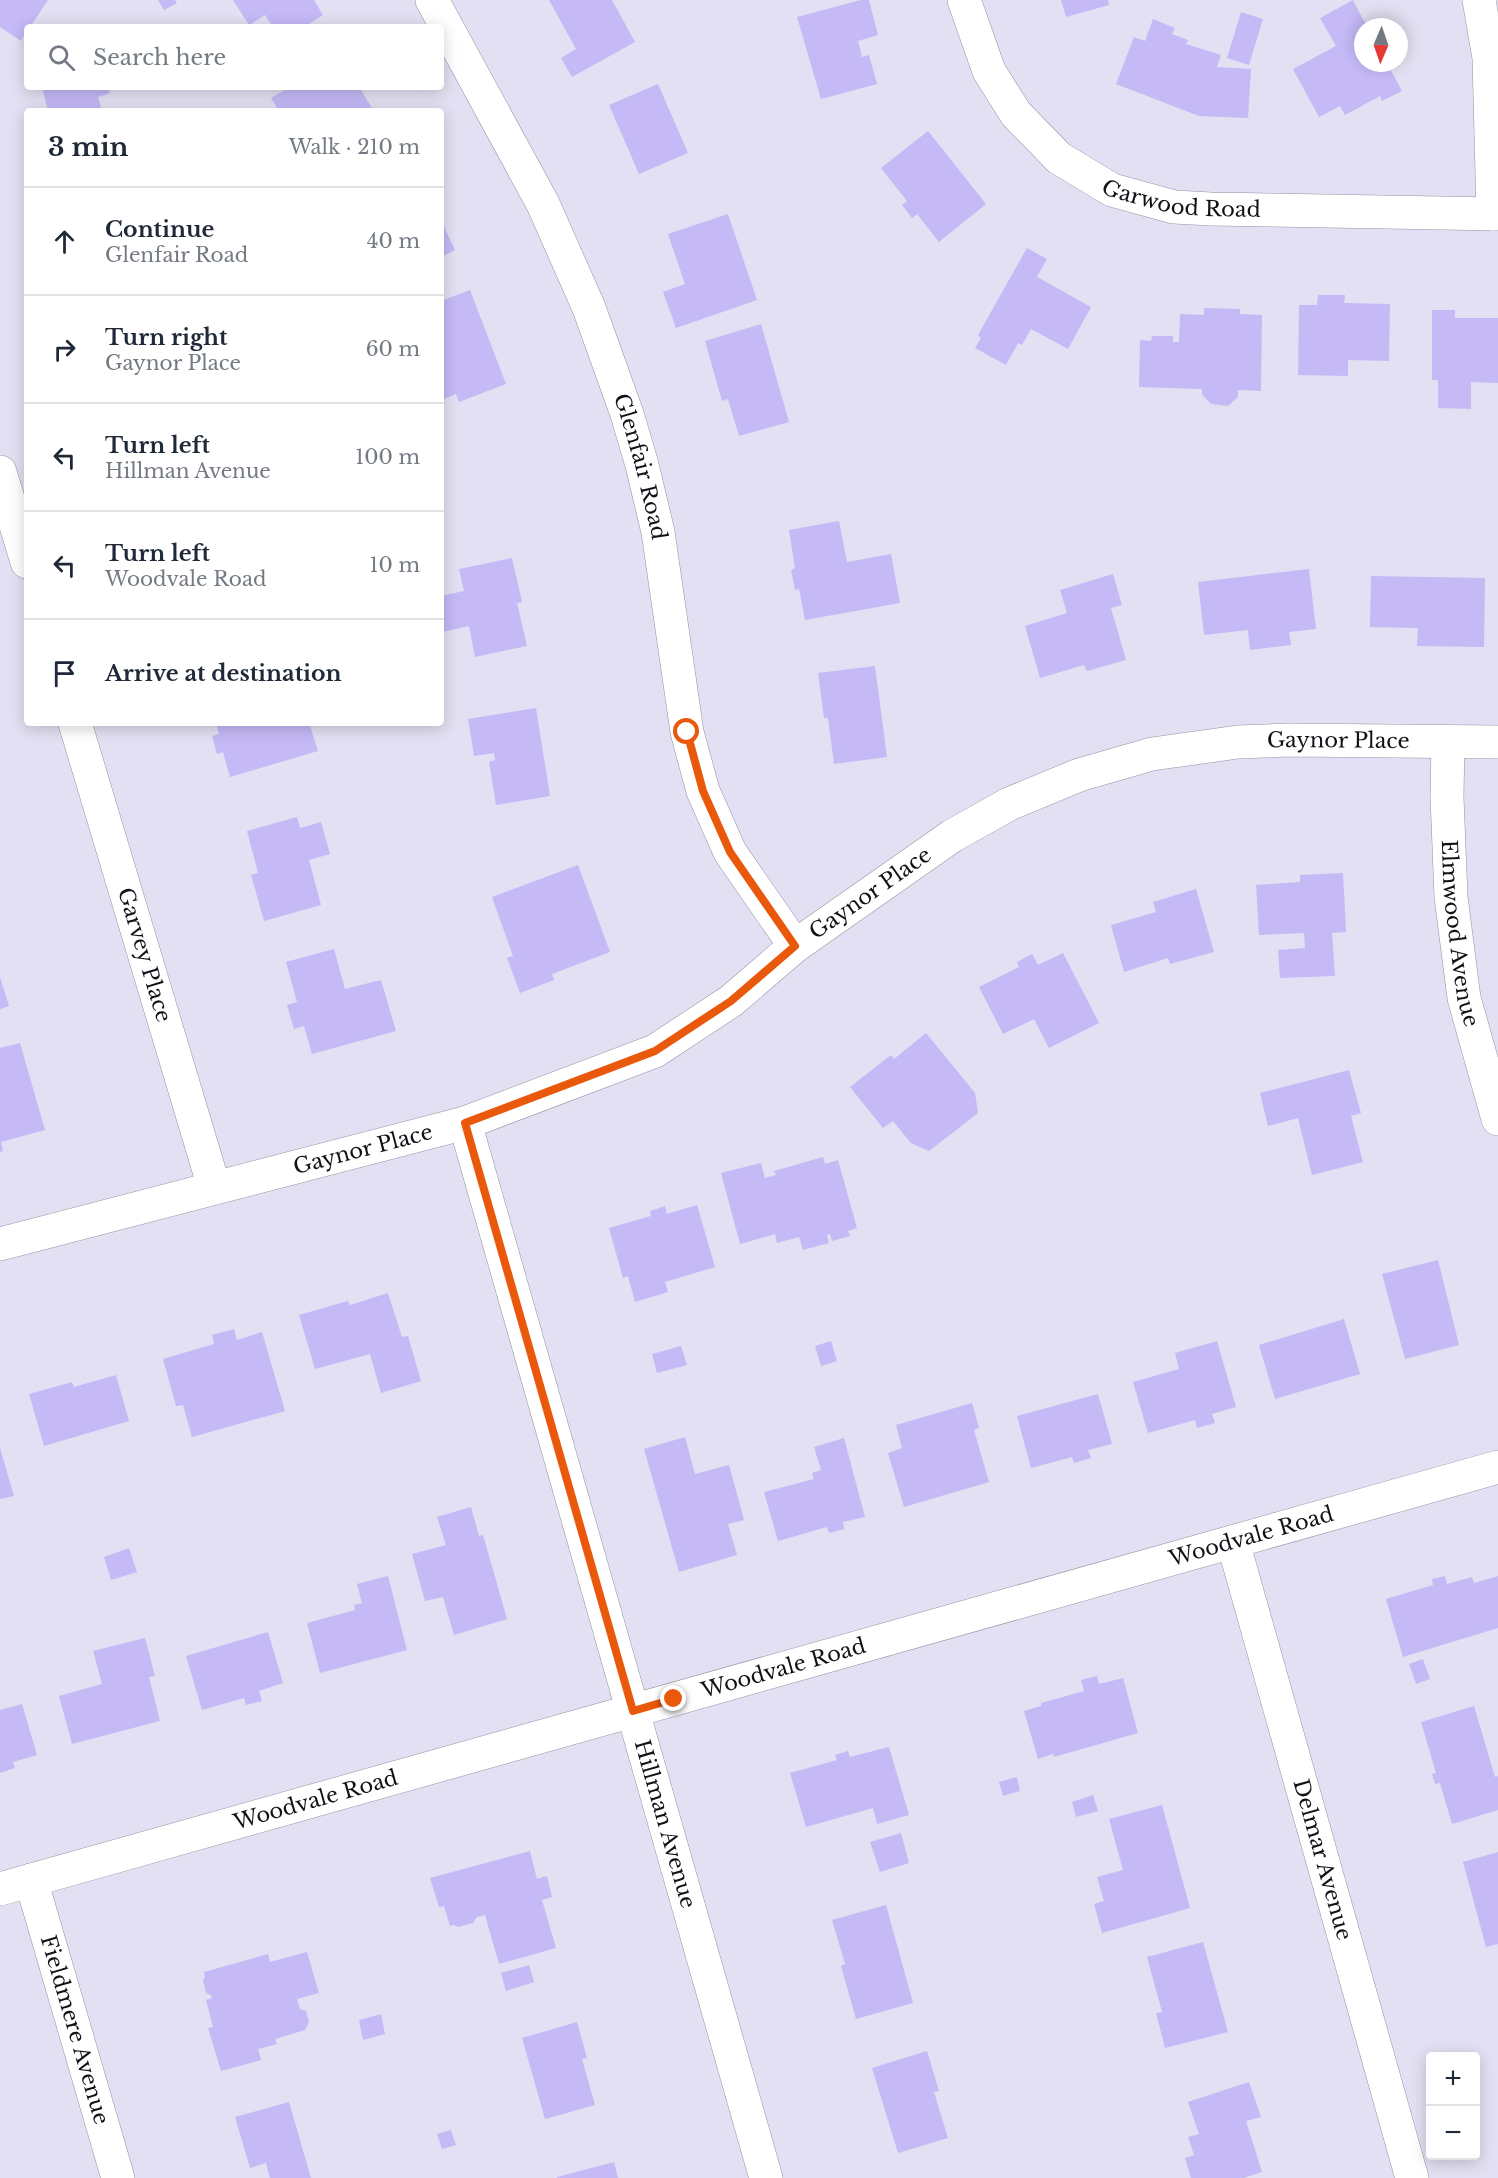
<!DOCTYPE html>
<meta charset="utf-8">
<style>
body{margin:0;font-family:"Libre Baskerville",serif;background:#f2f2f3;color:#1f2937}
.controls{position:absolute;right:18px;bottom:18px;display:grid;overflow:hidden;border-radius:6px;box-shadow:0 3px 15px #0003}
.controls button{width:54px;height:54px;display:grid;place-items:center;padding:0;border:0;border-bottom:2px solid #e0e1e3;background:#fff;color:#1f2937;font:30px sans-serif}
.compass{position:absolute;left:1354px;top:18px;width:54px;height:54px;border-radius:50%;background:#fff;box-shadow:0 3px 15px #0003;rotate:182deg}
.stop{position:absolute;width:18px;height:18px;margin:-14px;border:4px solid #ea580c;border-radius:50%;background:#fff}
.stop.end{background:#ea580c;border-color:#fff;box-shadow:0 2px 6px #0008}
.list{margin:0;padding:0;list-style:none}
h2{display:flex;justify-content:space-between;align-items:center;height:78px;margin:0;padding:0 24px;font-size:26px}
h2 small{font-size:20px;font-weight:400;color:#747a83}
.list li{display:grid;grid-template-columns:39px 1fr auto;gap:18px;align-items:center;box-sizing:border-box;height:108px;padding:0 24px;border-top:2px solid #e0e1e3}
.list b{display:block;font-size:22px;white-space:nowrap}
.list p{margin:0;font-size:20px;white-space:nowrap;color:#747a83}
.list em{font-size:20px;font-style:normal;color:#747a83}
.icon{flex:none;width:33px;height:33px;fill:none;stroke:currentColor;stroke-width:2;stroke-linecap:round;stroke-linejoin:round}
.map{position:relative;flex:none;width:1498px;height:2178px;overflow:hidden}
.search{position:absolute;background:#fff;box-shadow:0 3px 15px #0003;left:24px;top:24px;width:420px;height:66px;display:flex;align-items:center;gap:15px;box-sizing:border-box;padding:0 21px;border-radius:6px;color:#747a83;font-size:22px}
.panel{position:absolute;background:#fff;box-shadow:0 3px 15px #0003;left:24px;top:108px;width:420px;height:618px;border-radius:6px}
.map>svg:first-child{display:block}
.building{fill:#c5b9f6}
.lines{fill:none;stroke-linecap:round;stroke-linejoin:round}
.minor-casing{stroke:#9592a3;stroke-width:34}
.minor{stroke:#fff;stroke-width:33}
.route{stroke:#ea580c;stroke-width:8}
.labels{text-anchor:middle;dominant-baseline:central;stroke-width:4.5;stroke-linejoin:round;paint-order:stroke}
.street-label{font-size:21px;fill:#121117;stroke:#fff}
</style>
<div class="map">
<svg width="1498" height="2178" viewBox="0 0 1498 2178">
<rect width="100%" height="100%" fill="#e3e0f3"/>
<g class="building">
<polygon points="0,0 48,0 30,27 27,27 27,31 21,41 0,27"/>
<polygon points="158,0 175,0 177,3 164,10"/>
<polygon points="233,0 314,0 323,15 304,27 273,27 265,15 249,25"/>
<polygon points="549,0 612,0 635,42 572,77 561,58 576,49"/>
<polygon points="861,0 869,0 878,35 858,41 862,57 869,55 877,84 821,99 797,17"/>
<polygon points="1061,0 1108,0 1109,5 1066,17"/>
<polygon points="1353,0 1367,27 1363,27 1363,63 1387,63 1402,91 1382,101 1380,96 1345,115 1340,106 1319,117 1293,69 1336,46 1320,18"/>
<polygon points="1241,12 1263,19 1249,65 1227,58"/>
<polygon points="1153,19 1175,28 1172,34 1188,40 1186,44 1221,55 1217,67 1251,69 1248,118 1199,116 1116,84 1134,37 1145,41"/>
<polygon points="658,84 688,153 639,174 609,105"/>
<polygon points="42,87 108,87 110,93 98,97 102,111 48,111"/>
<polygon points="290,87 359,87 374,111 279,111 271,98"/>
<polygon points="928,131 986,204 939,242 917,214 912,218 902,205 907,201 881,168"/>
<polygon points="728,214 757,300 676,328 663,292 685,284 668,234"/>
<polygon points="441,220 455,250 441,257"/>
<polygon points="1027,248 1047,259 1037,277 1091,307 1068,349 1031,329 1022,345 1018,343 1006,365 975,348 981,338 978,335"/>
<polygon points="470,290 506,384 459,402 456,394 441,400 441,301"/>
<polygon points="1318,295 1345,295 1344,303 1390,304 1389,361 1348,360 1348,376 1298,375 1299,305 1317,305"/>
<polygon points="1204,308 1240,309 1240,314 1262,315 1261,391 1238,390 1238,397 1228,406 1211,404 1202,394 1202,389 1139,387 1140,340 1151,341 1152,336 1173,336 1173,342 1179,342 1180,314 1204,315"/>
<polygon points="1432,310 1455,310 1455,318 1498,318 1498,383 1471,382 1471,409 1438,408 1438,380 1432,380"/>
<polygon points="761,324 789,422 739,436 728,399 722,401 705,341"/>
<polygon points="839,521 847,562 891,554 900,603 805,620 799,589 795,590 791,570 795,568 789,530"/>
<polygon points="512,558 522,602 517,603 527,646 475,657 469,626 442,632 441,596 464,591 459,569"/>
<polygon points="1309,569 1316,629 1289,632 1291,645 1250,650 1248,630 1204,635 1198,582"/>
<polygon points="1113,574 1122,605 1111,608 1126,660 1087,671 1084,665 1040,678 1025,626 1067,613 1060,590"/>
<polygon points="1371,576 1485,578 1484,647 1417,646 1418,628 1370,627"/>
<polygon points="875,666 887,757 834,764 828,718 824,718 818,673"/>
<polygon points="536,708 550,796 496,805 489,762 495,760 494,753 474,756 468,719"/>
<polygon points="216,723 309,723 318,751 230,777 223,752 217,754 212,736 219,734"/>
<polygon points="297,817 300,828 321,822 330,854 309,860 321,905 264,921 251,875 258,873 247,831"/>
<polygon points="578,865 610,952 552,974 554,980 520,993 507,958 513,956 492,897"/>
<polygon points="1343,873 1346,932 1332,933 1335,976 1280,978 1278,950 1305,948 1304,933 1259,935 1256,885 1300,882 1300,875"/>
<polygon points="1196,889 1214,952 1170,964 1168,958 1124,972 1111,925 1156,912 1153,902"/>
<polygon points="334,949 345,989 381,980 396,1031 312,1054 304,1026 294,1029 287,1005 297,1002 286,962"/>
<polygon points="1063,953 1099,1023 1049,1048 1034,1019 1003,1034 979,987 1019,967 1017,962 1032,954 1038,965"/>
<polygon points="0,977 9,1006 0,1009"/>
<polygon points="926,1033 975,1093 978,1113 929,1151 911,1143 893,1121 883,1128 850,1087 891,1055 894,1059"/>
<polygon points="20,1043 45,1130 1,1142 3,1151 0,1152 0,1048"/>
<polygon points="1349,1070 1361,1113 1351,1116 1363,1162 1312,1175 1298,1118 1268,1126 1260,1093"/>
<polygon points="823,1157 825,1164 838,1160 857,1228 848,1231 850,1236 832,1241 830,1234 827,1235 829,1243 803,1250 799,1237 777,1243 775,1234 740,1244 721,1173 761,1163 765,1178 776,1175 774,1171"/>
<polygon points="697,1205 715,1267 665,1282 668,1292 635,1302 628,1276 623,1278 609,1228 651,1216 650,1211 665,1206 667,1214"/>
<polygon points="1438,1260 1459,1345 1405,1359 1382,1274"/>
<polygon points="388,1293 402,1337 408,1336 421,1381 381,1393 370,1354 315,1369 299,1315 348,1301 350,1305"/>
<polygon points="1344,1319 1360,1374 1275,1399 1259,1345"/>
<polygon points="234,1329 237,1340 262,1332 285,1411 192,1437 183,1405 176,1406 163,1359 214,1344 212,1335"/>
<polygon points="831,1341 837,1361 821,1366 815,1346"/>
<polygon points="1217,1341 1236,1407 1212,1414 1215,1423 1197,1428 1195,1420 1148,1433 1133,1382 1179,1369 1175,1353"/>
<polygon points="681,1346 687,1365 657,1373 652,1354"/>
<polygon points="116,1375 129,1421 44,1446 29,1394 72,1382 74,1387"/>
<polygon points="1098,1394 1112,1444 1088,1450 1091,1458 1074,1463 1072,1457 1031,1468 1017,1416"/>
<polygon points="972,1403 979,1428 974,1430 989,1482 904,1507 888,1453 902,1448 896,1425"/>
<polygon points="685,1437 695,1474 729,1465 744,1520 728,1524 737,1555 679,1572 644,1449"/>
<polygon points="844,1438 865,1517 843,1522 844,1529 829,1533 827,1527 778,1541 764,1492 814,1479 812,1473 821,1470 814,1447"/>
<polygon points="0,1448 14,1496 0,1499"/>
<polygon points="471,1507 479,1536 483,1535 507,1619 454,1635 443,1597 425,1601 412,1554 446,1545 437,1517"/>
<polygon points="129,1548 137,1572 111,1580 104,1557"/>
<polygon points="388,1576 407,1650 320,1673 307,1623 355,1610 354,1605 362,1603 357,1584"/>
<polygon points="1445,1576 1447,1584 1472,1577 1474,1583 1498,1576 1498,1628 1403,1657 1386,1599 1433,1585 1432,1579"/>
<polygon points="268,1632 283,1683 259,1691 262,1701 246,1705 244,1698 202,1710 186,1656"/>
<polygon points="145,1638 155,1676 149,1677 160,1721 72,1744 59,1696 102,1684 93,1651"/>
<polygon points="1423,1659 1430,1679 1416,1684 1409,1664"/>
<polygon points="1097,1676 1099,1684 1123,1678 1138,1733 1054,1757 1053,1754 1038,1759 1024,1711 1041,1706 1041,1703 1084,1691 1081,1680"/>
<polygon points="22,1704 37,1755 13,1762 15,1768 0,1773 0,1710"/>
<polygon points="1474,1706 1495,1777 1498,1776 1498,1810 1452,1824 1440,1783 1435,1784 1432,1774 1436,1773 1421,1722"/>
<polygon points="889,1747 909,1815 877,1824 873,1808 806,1827 790,1773 837,1760 835,1755 848,1751 850,1757"/>
<polygon points="1017,1777 1020,1791 1003,1796 999,1782"/>
<polygon points="1093,1795 1098,1811 1076,1817 1072,1802"/>
<polygon points="1162,1805 1190,1908 1102,1933 1094,1904 1104,1901 1097,1877 1123,1870 1109,1819"/>
<polygon points="901,1833 909,1863 880,1872 870,1842"/>
<polygon points="530,1851 537,1879 547,1876 552,1897 542,1900 556,1948 499,1964 485,1915 477,1917 473,1923 458,1927 454,1925 450,1926 444,1906 439,1907 430,1878"/>
<polygon points="1498,1852 1498,1944 1486,1947 1463,1862"/>
<polygon points="886,1905 913,2003 856,2019 841,1966 845,1964 832,1920"/>
<polygon points="1203,1942 1228,2032 1165,2048 1156,2013 1162,2012 1147,1957"/>
<polygon points="307,1952 319,1993 297,1999 300,2009 306,2011 309,2022 305,2030 275,2039 277,2044 258,2049 261,2060 221,2071 208,2028 213,2027 206,2000 212,1998 211,1995 206,1993 203,1981 205,1977 204,1972 268,1954 270,1962"/>
<polygon points="529,1965 534,1982 506,1991 501,1973"/>
<polygon points="381,2014 385,2034 363,2040 359,2020"/>
<polygon points="577,2022 587,2058 582,2059 595,2105 545,2119 522,2038"/>
<polygon points="927,2051 939,2091 934,2092 948,2138 898,2153 872,2068"/>
<polygon points="1249,2082 1261,2117 1246,2121 1262,2172 1244,2178 1191,2178 1185,2158 1194,2155 1188,2137 1199,2134 1188,2102"/>
<polygon points="289,2102 311,2178 270,2178 266,2163 250,2168 235,2117"/>
<polygon points="451,2130 456,2145 442,2149 437,2134"/>
<polygon points="614,2162 618,2178 557,2178 557,2177"/>
</g>
<g class="lines">
<defs>
<g id="minor">
<path id="s1" d="M432,0L543,204L589,308L627,414L642,465L658,532L687,732L703,791L730,852L795,946"/>
<path id="s2" d="M964,0L989,71L1016,114L1059,158L1112,190L1174,207L1211,209L1498,214"/>
<polyline points="1479,0 1489,58 1493,214"/>
<polyline points="0,472 27,562"/>
<path id="s3" d="M75,723L214,1187"/>
<path id="s4" d="M1448,742L1447,797L1451,897L1464,998L1498,1119"/>
<path id="s5" d="M465,1123L766,2178"/>
<path id="s6" d="M0,1244L465,1123L655,1051L731,1001L795,946L952,836L1009,804L1079,775L1152,754L1238,742L1288,740L1498,742"/>
<path id="s7" d="M1233,1542L1412,2178"/>
<path id="s8" d="M31,1880L118,2178"/>
<path id="s9" d="M0,1889L1498,1467"/>
</g>
</defs>
<use href="#minor" class="minor-casing"/>
<use href="#minor" class="minor"/>
</g>
<g class="lines">
<polyline class="route" points="674,1699 633,1711 465,1123 655,1051 731,1001 795,946 730,852 703,791 687,732"/>
</g>
<g class="labels">
<g class="street-label">
<text stroke="none"><textPath href="#s2" startOffset="320">Garwood Road</textPath></text>
<text stroke="none"><textPath href="#s1" startOffset="513">Glenfair Road</textPath></text>
<text stroke="none"><textPath href="#s6" startOffset="1455">Gaynor Place</textPath></text>
<text stroke="none"><textPath href="#s6" startOffset="951">Gaynor Place</textPath></text>
<text stroke="none"><textPath href="#s4" startOffset="192">Elmwood Avenue</textPath></text>
<text stroke="none"><textPath href="#s3" startOffset="242">Garvey Place</textPath></text>
<text stroke="none"><textPath href="#s6" startOffset="375">Gaynor Place</textPath></text>
<text stroke="none"><textPath href="#s9" startOffset="1300">Woodvale Road</textPath></text>
<text stroke="none"><textPath href="#s9" startOffset="814">Woodvale Road</textPath></text>
<text stroke="none"><textPath href="#s9" startOffset="328">Woodvale Road</textPath></text>
<text stroke="none"><textPath href="#s5" startOffset="729">Hillman Avenue</textPath></text>
<text stroke="none"><textPath href="#s7" startOffset="330">Delmar Avenue</textPath></text>
<text stroke="none"><textPath href="#s8" startOffset="156">Fieldmere Avenue</textPath></text>
</g>
</g>
</svg>
<div class="controls">
<button>+</button>
<button>−</button>
</div>
<svg class="compass" viewBox="-18 -18 36 36"><path d="M0-13l5 13h-10z" fill="#e53935"/><path d="M0 13l5-13h-10z" fill="#747a83"/></svg>
<div class="stop" style="left:687px;top:732px"></div>
<div class="stop end" style="left:674px;top:1699px"></div>
<div class="search"><svg class="icon" aria-label="search" viewBox="0 0 24 24"><circle cx="10" cy="10" r="6"/><path d="M15 15l6 6"/></svg>Search here</div>
<section class="panel">
<h2>3 min<small>Walk · 210 m</small></h2>
<ul class="list">
<li><svg class="icon" aria-label="ahead" viewBox="0 0 24 24"><path d="M12 20V5M6 11l6-6 6 6"/></svg><div><b>Continue</b><p>Glenfair Road</p></div><em>40 m</em></li>
<li><svg class="icon" aria-label="right" viewBox="0 0 24 24"><path d="M7 20v-9h11M14 6l5 5-5 5"/></svg><div><b>Turn right</b><p>Gaynor Place</p></div><em>60 m</em></li>
<li><svg class="icon" aria-label="left" viewBox="0 0 24 24"><path d="M17 20v-9H6M10 6l-5 5 5 5"/></svg><div><b>Turn left</b><p>Hillman Avenue</p></div><em>100 m</em></li>
<li><svg class="icon" aria-label="left" viewBox="0 0 24 24"><path d="M17 20v-9H6M10 6l-5 5 5 5"/></svg><div><b>Turn left</b><p>Woodvale Road</p></div><em>10 m</em></li>
<li><svg class="icon" aria-label="arrive" viewBox="0 0 24 24"><path d="M6 21V4h12l-3 4 3 4H6"/></svg><div><b>Arrive at destination</b></div></li>
</ul>
</section>
</div>
